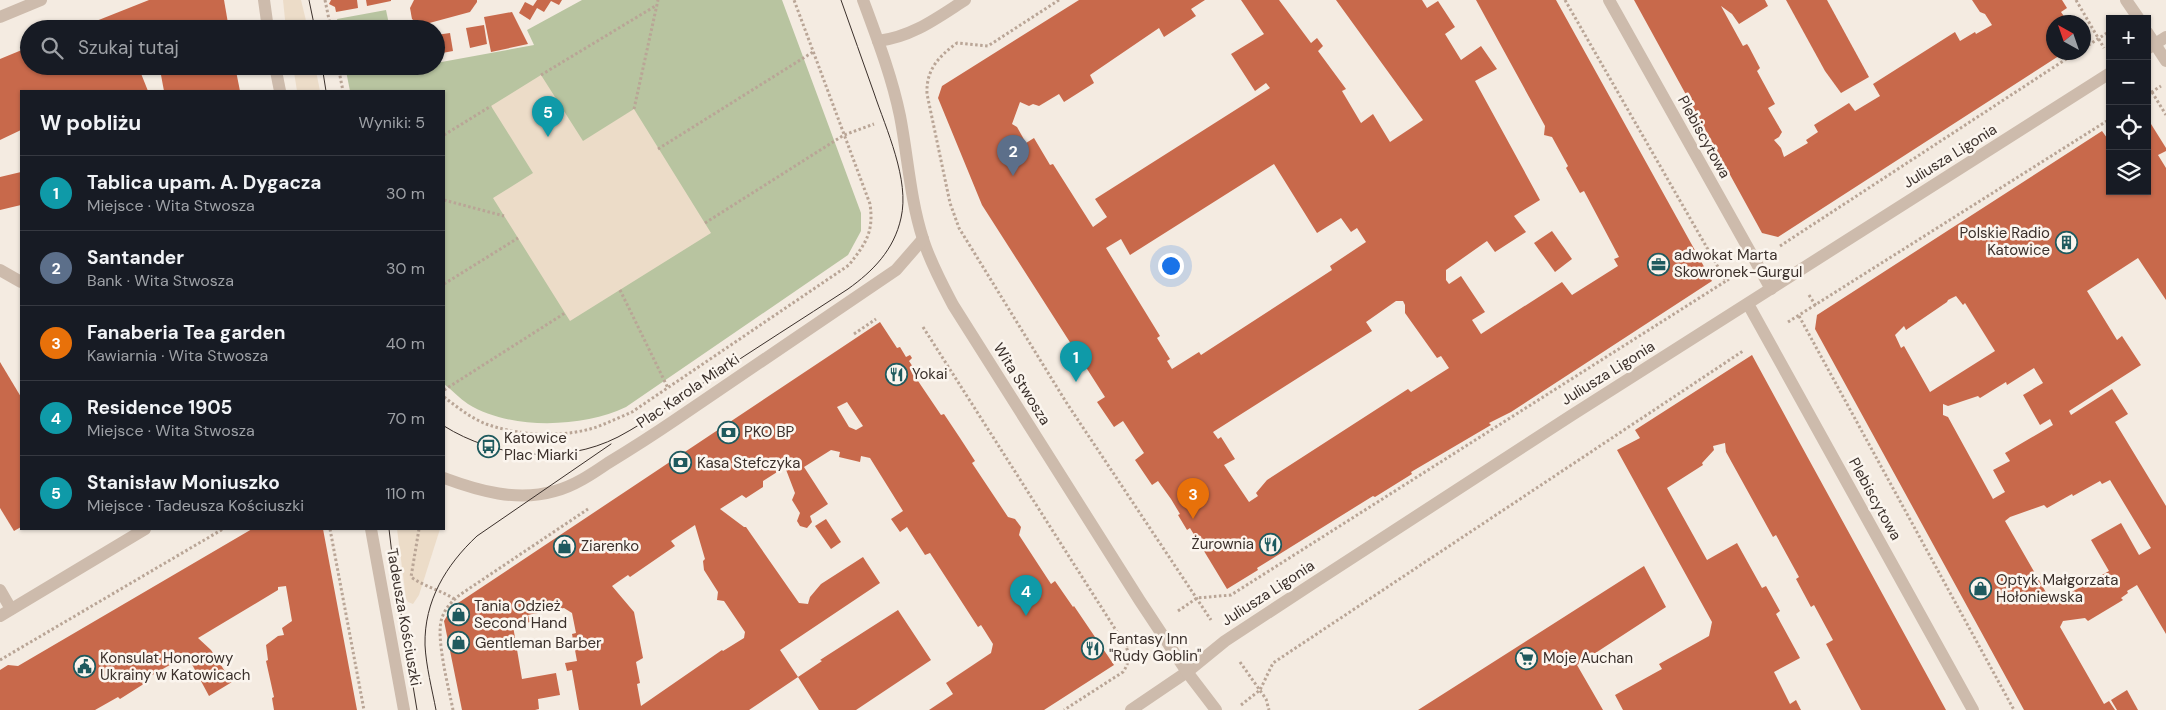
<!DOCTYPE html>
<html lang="pl">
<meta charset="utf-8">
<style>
body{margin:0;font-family:"DM Sans",sans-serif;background:#20242c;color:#f1f3f6}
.controls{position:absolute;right:15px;top:15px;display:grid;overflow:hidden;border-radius:0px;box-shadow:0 1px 4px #0004}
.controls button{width:45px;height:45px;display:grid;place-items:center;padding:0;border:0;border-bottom:1px solid #363941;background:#171b24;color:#f1f3f6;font:25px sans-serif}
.compass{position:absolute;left:2046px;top:15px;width:45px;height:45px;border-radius:50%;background:#171b24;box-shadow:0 1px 4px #0004;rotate:320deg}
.you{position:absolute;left:1170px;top:265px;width:18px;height:18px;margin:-12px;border:4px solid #fff;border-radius:50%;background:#1a73e8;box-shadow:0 0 0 8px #1a73e833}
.badge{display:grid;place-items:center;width:32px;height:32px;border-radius:50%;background:#0b8043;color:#fff;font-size:16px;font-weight:700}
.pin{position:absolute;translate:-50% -41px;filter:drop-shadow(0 1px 2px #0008)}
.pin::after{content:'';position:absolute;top:26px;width:18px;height:15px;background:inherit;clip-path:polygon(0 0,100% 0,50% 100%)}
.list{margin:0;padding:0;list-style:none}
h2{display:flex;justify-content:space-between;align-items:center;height:65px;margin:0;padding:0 20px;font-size:21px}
h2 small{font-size:16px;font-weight:400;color:#9ea1a6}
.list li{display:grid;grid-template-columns:32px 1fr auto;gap:15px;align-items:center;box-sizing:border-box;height:75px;padding:0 20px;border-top:1px solid #363941}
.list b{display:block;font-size:19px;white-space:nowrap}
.list p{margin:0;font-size:16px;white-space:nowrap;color:#9ea1a6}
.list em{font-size:16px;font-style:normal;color:#9ea1a6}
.icon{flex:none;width:28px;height:28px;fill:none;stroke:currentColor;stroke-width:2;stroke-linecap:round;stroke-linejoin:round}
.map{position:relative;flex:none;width:2166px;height:710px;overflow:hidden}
.search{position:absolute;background:#171b24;box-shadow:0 1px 4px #0004;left:20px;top:20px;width:425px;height:55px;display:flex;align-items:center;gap:12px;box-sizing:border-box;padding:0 18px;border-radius:28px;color:#9ea1a6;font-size:19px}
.panel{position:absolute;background:#171b24;box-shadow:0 1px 4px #0004;left:20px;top:90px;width:425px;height:440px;border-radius:0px}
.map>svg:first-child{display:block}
.green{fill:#b8c4a0}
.plaza{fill:#ecdcc8}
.building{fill:#c8694b;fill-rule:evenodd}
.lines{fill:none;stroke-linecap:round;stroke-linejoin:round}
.path{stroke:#b9a596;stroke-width:3;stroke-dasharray:2.5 2.5;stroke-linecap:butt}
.service{stroke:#cdbbac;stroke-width:12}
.minor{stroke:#cdbbac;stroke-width:12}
.tertiary{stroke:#cdbbac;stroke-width:12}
.tram{stroke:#3b302b;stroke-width:1}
.labels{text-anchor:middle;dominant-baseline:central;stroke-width:5;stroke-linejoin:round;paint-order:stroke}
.street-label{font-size:15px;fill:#3b302b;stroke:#fbf5ee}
.poi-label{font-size:15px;fill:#3b302b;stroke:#fbf5ee;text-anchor:start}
</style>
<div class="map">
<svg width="2166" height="710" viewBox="0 0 2166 710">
<rect width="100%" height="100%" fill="#f4ebe1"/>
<g class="green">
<path d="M582,0H782L861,213V231L848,255L626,407C582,428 510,430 468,404C459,398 452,390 444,384V91H350L345,66H396L397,70L416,66H436V63L534,45L527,30Z"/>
<polygon points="386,10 390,29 339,29 337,19"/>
</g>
<g class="plaza">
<polygon points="283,0 301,0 308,29 286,29"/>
<polygon points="293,66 315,66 320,91 297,91"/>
<polygon points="541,75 583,141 634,109 711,233 570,321 493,198 533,173 491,106"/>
<polygon points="397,529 440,529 419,595 413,604 408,602 406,598"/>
</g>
<g class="building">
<polygon points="149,0 224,0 229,29 76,29"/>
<polygon points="331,0 357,0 358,8 336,12 335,7 329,4"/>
<polygon points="366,0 391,0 391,1 367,6"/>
<polygon points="414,0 477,0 477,2 470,12 422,25 418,24 412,19 410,8"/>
<polygon points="537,0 562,0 559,5 551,1 544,12 537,8 530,20 519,13 525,2 533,6"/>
<path d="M1079,0H1205L1191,9L1196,16L1164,37L1159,28L1090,75L1094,83L1064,102L1059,94L1039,106L1033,104L1029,106L1020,102L1012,124L1017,127L1026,143L1034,138L1050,165L1053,164L1093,227L1107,217L1095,199L1270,88L1266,83L1255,91L1231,54L1264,34L1241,0H1279L1311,43L1317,38L1323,46L1318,51L1346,89L1342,91L1361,123L1373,114L1390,142L1423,120L1336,0H1422L1427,8L1438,1L1455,27L1445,34L1461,60L1481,46L1497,69L1475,81L1540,200L1514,216L1526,232L1495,252L1487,241L1446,270V280L1449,284L1461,276L1485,312L1472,320L1481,334L1562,282L1572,295L1618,266L1614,259L1619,257L1584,191L1580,193L1566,168L1568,166L1552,137L1544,135L1545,126L1476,0H1556L1712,281L1511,412L1489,423L1491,425L1411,472L1412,474L1375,497L1373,496L1257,568L1258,570L1227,589L1190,528L1187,530L1178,515L1180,514L1171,499L1158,481L1152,485L1135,460L1144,453L1123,421L1114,427L1097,402L1105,397L982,205L938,98L942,86ZM1274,164L1317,233L1341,218L1351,232L1357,228L1366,242L1330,266L1332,270L1201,355L1199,352L1172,369L1167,361L1170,359L1157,338L1160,336L1106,248L1121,239L1130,255ZM1396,301H1403L1405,305V313L1437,358L1441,356L1449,368L1411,392L1408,389L1267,480L1256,493L1258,496L1249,502L1224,465L1235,459L1221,437L1218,439L1213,432L1372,331L1366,322Z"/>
<polygon points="1634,0 1765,0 1768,6 1739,24 1732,14 1721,6 1743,46 1747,44 1749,47 1760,68 1757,71 1775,104 1768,108 1782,132 1779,137 1774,140 1781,148 1784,157 1808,143 1806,140 1818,132 1814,125 1849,103 1855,111 1880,96 1873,84 1955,32 1960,41 1975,32 1976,34 1992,25 1985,14 1980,12 1972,0 2062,0 2067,8 2061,12 2068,22 2054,22 2054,52 2065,52 1778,237 1762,233"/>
<polygon points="1786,0 1827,0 1869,77 1841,93 1825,71"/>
<polygon points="512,12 528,44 491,52 484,17"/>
<polygon points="484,25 487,44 470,48 466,28"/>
<polygon points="450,33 453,51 437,54 436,35"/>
<polygon points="29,47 29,66 138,66 148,91 21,91 21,130 0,140 0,59"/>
<polygon points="167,66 235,66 240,91 164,91 161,75 168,73"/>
<path d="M2151,124L2166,148V151L2158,155L2166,168V300L2138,258L2087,291L2117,340L2122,336L2141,365L2069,411L2071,415L2112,389L2128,414L2115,422L2166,506V634L2137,585L2127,591L2128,593L2121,598L2123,600L2088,621L2085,618L2063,621L2060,627L2104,704L2109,701L2115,710H2024L1815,329L1817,315L2102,131L2110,142V191H2147V127ZM1956,296L1963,305L1965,303L1995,351L1930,392L1904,346L1901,348L1895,335L1904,326L1906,330L1947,302L1948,300ZM2034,368L2043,383L2023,395L2040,425L2050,419L2053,425L2005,453L2010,461L1993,470L2005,492L1993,499L1948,417L1943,415V404L1948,406L1978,396L1980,398L2006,382L2007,385ZM2110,480L2151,548L2139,555L2121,523L2091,540L2109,571L2052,603L2005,521L2010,517L2044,505L2047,508L2072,494L2073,496L2100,481L2102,484Z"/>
<polygon points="21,172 21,205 0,210 0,177"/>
<polygon points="1552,231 1572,259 1555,272 1534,243"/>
<path d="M880,322L897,348L900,347L906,357L910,355L912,358L909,361L917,373L921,371L923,374L916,378L941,415L944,414L960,438L975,461L972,463L1008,517L1015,519L1021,527L1019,535L1051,584L1055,581L1073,607L1074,606L1114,665L1044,710H929L953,694L946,683L991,653L993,644L981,625L978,627L930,553L925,555L907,527L900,532L891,519L903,511L870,458L861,456L860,462L839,457L840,452L831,450L804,467L828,504L810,516L812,522L807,528L800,526L797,521L800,513L792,500L795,493L785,467L763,481V487L746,498L742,495L720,509L744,527H746L799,603L808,604L810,597L821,584L863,557L880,583L780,650L798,677L749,710H579L572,670L567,671L565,663L577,661L572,634L576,633L572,613L564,608L528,615L530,622L513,626L522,679L556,673L560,695L538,699L539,709L535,710H462L444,621L452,607ZM847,402L863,426L856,430L849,427L837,407ZM695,525L705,559L703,561L704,570L718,592L717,600L724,601L745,632L744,638L723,651L722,650L641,706L637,684L640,683L636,662L643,658L634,612L612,586L628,575L630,577L675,546L671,541Z"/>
<polygon points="1752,355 1796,436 1946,710 1861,710 1826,644 1833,640 1814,605 1811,607 1796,579 1799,577 1776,535 1773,537 1726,452 1725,443 1713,446 1714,450 1702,463 1703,465 1667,488 1707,560 1737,543 1762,588 1766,586 1780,611 1776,614 1800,658 1774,672 1790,704 1796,700 1801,710 1623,710 1615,695 1662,669 1659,664 1709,636 1712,622 1617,450 1640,438 1635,430"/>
<polygon points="0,362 21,397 21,527 14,531 0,508"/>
<polygon points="826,519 841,542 831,549 815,526"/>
<polygon points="252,529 323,529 357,710 274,710 272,698 274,697 266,661 268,660 266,645 278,636 284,635 282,628 292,621 286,586 278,587 278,590 198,638 211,650 232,682 209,696 187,655 149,677 150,680 120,699 118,697 95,710 0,710 0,670 8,665 18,666"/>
<polygon points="1644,566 1666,607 1577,665 1603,710 1418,710"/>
<polygon points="898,610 931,660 856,710 819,710 798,677 822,661 820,660"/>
<polygon points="2127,690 2138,710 2117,710 2111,700"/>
</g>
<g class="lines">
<g class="path">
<polyline points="325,0 331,29"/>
<path d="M1059,0L988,46L957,43C938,57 926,70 927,94L950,203L959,228L1066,402L1211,620"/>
<polyline points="1565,0 1726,281 1734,276"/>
<polyline points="2076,0 2104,48"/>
<polyline points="2084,48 2110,31"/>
<polyline points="338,66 343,91"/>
<polyline points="541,75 657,5"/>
<polyline points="2152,92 2166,115"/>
<polyline points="2147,95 2161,86"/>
<polyline points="634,109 658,0"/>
<polyline points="444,135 491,106"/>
<polyline points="658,149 813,52"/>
<polyline points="444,200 504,216"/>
<polyline points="705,223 844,135 874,124"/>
<polyline points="1780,246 2077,52"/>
<polyline points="444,284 518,238"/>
<polyline points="620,290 668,388"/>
<polyline points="1809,295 1816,306"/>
<polyline points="1799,316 2014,710"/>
<polyline points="1788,322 2110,119"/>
<path d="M923,327L1126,646C1130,657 1129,663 1123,672L1064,710"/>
<polyline points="854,334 876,319"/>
<polyline points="444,390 565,313"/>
<path d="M444,397C457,407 471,418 486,424C520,436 563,438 597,427C609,422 621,417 632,412L849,265C866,243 874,232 870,204L794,0"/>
<polyline points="330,529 364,710"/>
<path d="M419,529L411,577C425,587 441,590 454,599"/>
<polyline points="1178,611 1197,598 1231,595 1726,281"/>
<polyline points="1126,646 1135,640"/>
<polyline points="0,660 223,529"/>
<polyline points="1240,662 1266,699 1269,710"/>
<polyline points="1241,705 1260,690 1273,663 1743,351"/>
<path d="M453,710C449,689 435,636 442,618C445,608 453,600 461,594L588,509"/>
</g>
<polyline class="service" points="0,270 21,282"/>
<g class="minor">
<polyline points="1609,0 1771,289"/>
<polyline points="2126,0 2139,19"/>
<polyline points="0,17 41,0"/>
<polyline points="2147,32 2166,61"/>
<path d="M878,41C912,37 937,18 965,0"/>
<polyline points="2147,49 2166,37"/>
<polyline points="1748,304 1973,710"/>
<polyline points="0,590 11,609"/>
<polyline points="0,616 145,529"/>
<polyline points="1131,710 1187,672 1225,641 1315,582 1572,415 2110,73"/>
</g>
<g class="tertiary">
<polyline points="264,0 268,29"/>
<path d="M863,0C877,38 892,77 900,116C908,157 910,199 923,239C930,262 942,284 953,305L1140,601L1187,672L1216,710"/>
<polyline points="275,66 280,91"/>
<path d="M444,478C479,491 517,502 555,491C574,486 592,474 608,463C631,449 653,435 675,420C749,370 822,320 896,270L923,239"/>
<polyline points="371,529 404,710"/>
</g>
<g class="tram">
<polyline points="309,0 315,29"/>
<polyline points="322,66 326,91"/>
<path d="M444,426C495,458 563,465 618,437C650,420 680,397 711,378C756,348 802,319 848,289C873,271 894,250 901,218C910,180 886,129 874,93C863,62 852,31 841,0"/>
<polyline points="389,529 394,571 417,710"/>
<path d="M436,710C432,689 426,666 425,645C424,601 446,565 477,536L611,444"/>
</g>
</g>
<defs>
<symbol id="building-ring" viewBox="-11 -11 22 22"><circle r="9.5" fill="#fbf5ee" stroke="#1f5a5e" stroke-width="1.5"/><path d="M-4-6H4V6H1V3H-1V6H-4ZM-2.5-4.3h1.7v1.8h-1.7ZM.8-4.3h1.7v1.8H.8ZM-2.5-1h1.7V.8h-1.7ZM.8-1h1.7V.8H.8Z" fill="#1f5a5e"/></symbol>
<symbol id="office-ring" viewBox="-11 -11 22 22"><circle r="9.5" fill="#fbf5ee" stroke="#1f5a5e" stroke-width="1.5"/><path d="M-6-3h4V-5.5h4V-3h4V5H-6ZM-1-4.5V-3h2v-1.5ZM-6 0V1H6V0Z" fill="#1f5a5e"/></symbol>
<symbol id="restaurant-ring" viewBox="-11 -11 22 22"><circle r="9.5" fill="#fbf5ee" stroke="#1f5a5e" stroke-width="1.5"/><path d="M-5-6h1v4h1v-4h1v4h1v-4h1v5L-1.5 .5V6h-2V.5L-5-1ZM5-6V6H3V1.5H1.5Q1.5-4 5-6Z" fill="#1f5a5e"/></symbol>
<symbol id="bank-ring" viewBox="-11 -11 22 22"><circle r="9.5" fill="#fbf5ee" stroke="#1f5a5e" stroke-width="1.5"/><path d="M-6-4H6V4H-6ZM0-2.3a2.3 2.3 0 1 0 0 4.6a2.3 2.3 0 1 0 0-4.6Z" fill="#1f5a5e"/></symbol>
<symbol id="bus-ring" viewBox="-11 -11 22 22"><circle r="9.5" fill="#fbf5ee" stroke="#1f5a5e" stroke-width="1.5"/><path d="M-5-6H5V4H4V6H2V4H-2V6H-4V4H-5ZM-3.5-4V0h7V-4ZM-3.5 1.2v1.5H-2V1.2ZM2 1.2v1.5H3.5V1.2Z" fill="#1f5a5e"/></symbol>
<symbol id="shop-ring" viewBox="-11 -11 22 22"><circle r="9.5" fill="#fbf5ee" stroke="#1f5a5e" stroke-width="1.5"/><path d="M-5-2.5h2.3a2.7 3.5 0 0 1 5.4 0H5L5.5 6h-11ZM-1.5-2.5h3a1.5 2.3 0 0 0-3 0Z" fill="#1f5a5e"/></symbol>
<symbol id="supermarket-ring" viewBox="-11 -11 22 22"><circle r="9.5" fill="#fbf5ee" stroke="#1f5a5e" stroke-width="1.5"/><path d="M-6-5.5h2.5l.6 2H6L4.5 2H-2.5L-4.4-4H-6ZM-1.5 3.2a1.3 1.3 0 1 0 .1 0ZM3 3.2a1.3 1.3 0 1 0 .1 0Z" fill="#1f5a5e"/></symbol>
<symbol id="civic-ring" viewBox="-11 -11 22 22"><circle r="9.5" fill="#fbf5ee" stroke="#1f5a5e" stroke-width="1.5"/><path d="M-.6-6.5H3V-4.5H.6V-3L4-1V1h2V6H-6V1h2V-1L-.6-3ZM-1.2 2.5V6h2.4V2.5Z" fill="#1f5a5e"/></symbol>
</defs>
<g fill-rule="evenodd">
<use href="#building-ring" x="2054" y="230" width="25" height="25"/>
<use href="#office-ring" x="1646" y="252" width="25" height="25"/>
<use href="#restaurant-ring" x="884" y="362" width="25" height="25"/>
<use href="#bank-ring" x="716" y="420" width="25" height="25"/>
<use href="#bus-ring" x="476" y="434" width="25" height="25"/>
<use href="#bank-ring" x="668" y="450" width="25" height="25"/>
<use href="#restaurant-ring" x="1258" y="532" width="25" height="25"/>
<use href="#shop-ring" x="552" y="534" width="25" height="25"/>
<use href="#shop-ring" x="1968" y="576" width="25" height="25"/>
<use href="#shop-ring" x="446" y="602" width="25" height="25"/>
<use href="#shop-ring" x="446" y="630" width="25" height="25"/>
<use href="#restaurant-ring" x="1080" y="636" width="25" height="25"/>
<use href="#supermarket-ring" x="1514" y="646" width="25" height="25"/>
<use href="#civic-ring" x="72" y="654" width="25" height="25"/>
</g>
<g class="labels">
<g class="street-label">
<text transform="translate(1704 137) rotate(61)">Plebiscytowa</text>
<text transform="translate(1950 156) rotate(-32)">Juliusza Ligonia</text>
<text transform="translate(1608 373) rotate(-32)">Juliusza Ligonia</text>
<text transform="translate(1022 384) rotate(58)">Wita Stwosza</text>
<text transform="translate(688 391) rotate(-34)">Plac Karola Miarki</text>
<text transform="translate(1875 499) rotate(61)">Plebiscytowa</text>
<text transform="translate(1268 593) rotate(-33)">Juliusza Ligonia</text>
<text transform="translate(404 617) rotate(80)">Tadeusza Kościuszki</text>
</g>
<g class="poi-label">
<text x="2050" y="233" text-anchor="end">Polskie Radio<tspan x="2050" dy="17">Katowice</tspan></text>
<text x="1674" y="255">adwokat Marta<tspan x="1674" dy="17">Skowronek-Gurgul</tspan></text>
<text x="912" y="374">Yokai</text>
<text x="744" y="432">PKO BP</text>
<text x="504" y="438">Katowice<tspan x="504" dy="17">Plac Miarki</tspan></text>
<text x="697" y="463">Kasa Stefczyka</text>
<text x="1254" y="544" text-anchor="end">Żurownia</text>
<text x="581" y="546">Ziarenko</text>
<text x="1996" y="580">Optyk Małgorzata<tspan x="1996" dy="17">Hołoniewska</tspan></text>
<text x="474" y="606">Tania Odzież<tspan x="474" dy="17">Second Hand</tspan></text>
<text x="1109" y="639">Fantasy Inn<tspan x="1109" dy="17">"Rudy Goblin"</tspan></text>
<text x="475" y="643">Gentleman Barber</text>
<text x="100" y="658">Konsulat Honorowy<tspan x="100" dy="17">Ukrainy w Katowicach</tspan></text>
<text x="1543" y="658">Moje Auchan</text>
</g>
</g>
</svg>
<div class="controls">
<button>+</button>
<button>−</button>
<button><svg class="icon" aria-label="locate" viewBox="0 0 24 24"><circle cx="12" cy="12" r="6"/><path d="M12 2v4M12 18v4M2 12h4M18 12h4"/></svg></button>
<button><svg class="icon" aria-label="layers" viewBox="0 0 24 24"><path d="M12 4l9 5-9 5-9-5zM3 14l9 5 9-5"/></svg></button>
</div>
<svg class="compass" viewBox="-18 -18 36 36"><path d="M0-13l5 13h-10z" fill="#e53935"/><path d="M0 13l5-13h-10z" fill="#9ea1a6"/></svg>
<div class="you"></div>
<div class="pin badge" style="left:1076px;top:382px;background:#0f9aa8">1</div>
<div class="pin badge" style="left:1013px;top:176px;background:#5c6f8a">2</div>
<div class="pin badge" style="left:1193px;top:519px;background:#e8710a">3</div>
<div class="pin badge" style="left:1026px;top:616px;background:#0f9aa8">4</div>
<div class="pin badge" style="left:548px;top:137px;background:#0f9aa8">5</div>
<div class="search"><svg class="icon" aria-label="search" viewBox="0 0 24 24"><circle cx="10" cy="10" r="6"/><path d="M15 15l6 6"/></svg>Szukaj tutaj</div>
<section class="panel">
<h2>W pobliżu<small>Wyniki: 5</small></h2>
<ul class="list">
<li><span class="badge" style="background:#0f9aa8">1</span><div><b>Tablica upam. A. Dygacza</b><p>Miejsce · Wita Stwosza</p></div><em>30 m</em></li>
<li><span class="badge" style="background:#5c6f8a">2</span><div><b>Santander</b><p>Bank · Wita Stwosza</p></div><em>30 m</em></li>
<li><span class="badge" style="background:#e8710a">3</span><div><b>Fanaberia Tea garden</b><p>Kawiarnia · Wita Stwosza</p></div><em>40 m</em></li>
<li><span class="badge" style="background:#0f9aa8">4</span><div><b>Residence 1905</b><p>Miejsce · Wita Stwosza</p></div><em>70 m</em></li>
<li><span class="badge" style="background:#0f9aa8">5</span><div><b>Stanisław Moniuszko</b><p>Miejsce · Tadeusza Kościuszki</p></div><em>110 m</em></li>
</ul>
</section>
</div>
